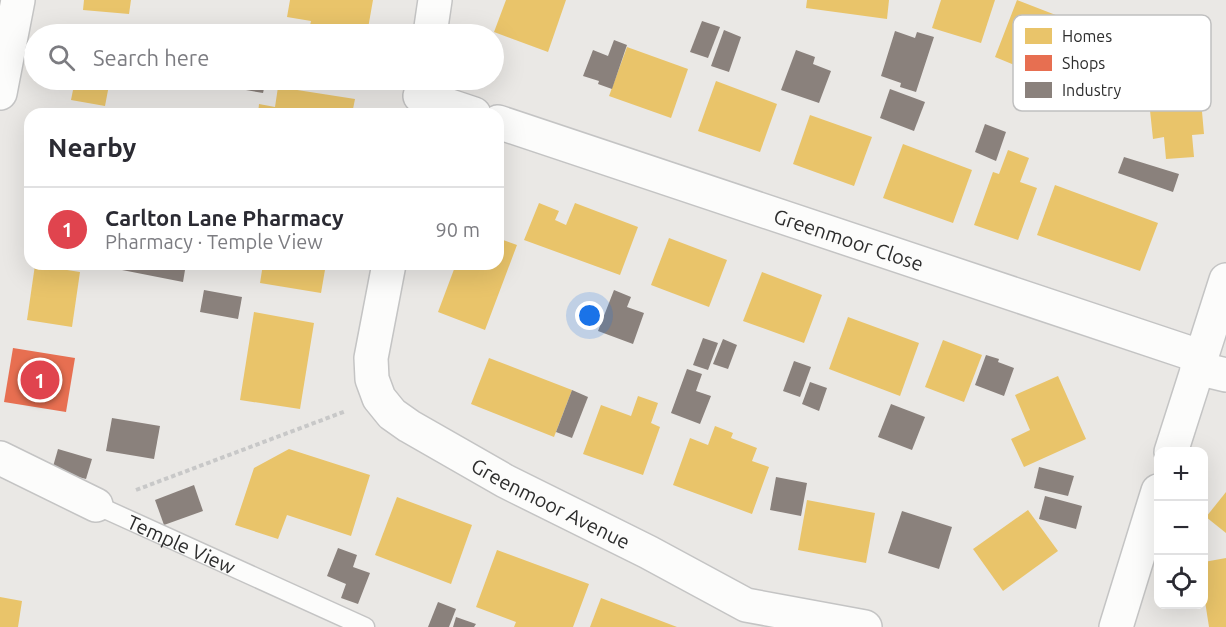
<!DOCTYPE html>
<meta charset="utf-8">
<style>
body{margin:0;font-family:Ubuntu,sans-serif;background:#f7f7f7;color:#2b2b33}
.controls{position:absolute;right:18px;bottom:18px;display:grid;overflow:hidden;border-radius:12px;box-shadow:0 6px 24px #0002}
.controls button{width:54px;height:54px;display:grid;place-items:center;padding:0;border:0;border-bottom:2px solid #e1e1e2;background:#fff;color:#2b2b33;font:30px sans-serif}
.you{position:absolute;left:590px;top:316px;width:21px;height:21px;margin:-15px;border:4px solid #fff;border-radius:50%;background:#1a73e8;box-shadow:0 0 0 9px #1a73e833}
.badge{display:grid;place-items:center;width:39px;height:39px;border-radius:50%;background:#2563eb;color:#fff;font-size:20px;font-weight:700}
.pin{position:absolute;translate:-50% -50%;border:3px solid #fff;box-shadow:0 2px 6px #0006}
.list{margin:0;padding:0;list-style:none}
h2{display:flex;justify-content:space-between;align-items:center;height:78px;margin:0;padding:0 24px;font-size:26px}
h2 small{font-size:20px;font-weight:400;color:#7c7c81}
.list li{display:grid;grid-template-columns:39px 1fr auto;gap:18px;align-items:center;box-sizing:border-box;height:84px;padding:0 24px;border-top:2px solid #e1e1e2}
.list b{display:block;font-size:22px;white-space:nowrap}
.list p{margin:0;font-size:20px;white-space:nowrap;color:#7c7c81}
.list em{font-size:20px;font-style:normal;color:#7c7c81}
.icon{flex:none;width:33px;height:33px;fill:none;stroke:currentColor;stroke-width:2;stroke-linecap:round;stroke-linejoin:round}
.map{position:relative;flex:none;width:1226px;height:627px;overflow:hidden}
.search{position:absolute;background:#fff;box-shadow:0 6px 24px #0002;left:24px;top:24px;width:480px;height:66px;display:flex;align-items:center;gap:15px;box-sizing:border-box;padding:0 21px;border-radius:33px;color:#7c7c81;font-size:22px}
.panel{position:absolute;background:#fff;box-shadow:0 6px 24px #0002;left:24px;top:108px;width:480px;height:162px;border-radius:18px}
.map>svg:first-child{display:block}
.homes{fill:#e9c46a}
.shops{fill:#e76f51}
.industry{fill:#8a817c}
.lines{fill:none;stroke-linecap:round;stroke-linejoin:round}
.service-casing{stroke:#c4c4c4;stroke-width:21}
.minor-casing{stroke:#c4c4c4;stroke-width:36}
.tertiary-casing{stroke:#c4c4c4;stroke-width:36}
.path{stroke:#c8c8c8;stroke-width:4;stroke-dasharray:4.5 3;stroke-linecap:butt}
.service{stroke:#fcfcfb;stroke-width:18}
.minor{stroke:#fcfcfb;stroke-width:33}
.tertiary{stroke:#fcfcfb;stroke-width:33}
.labels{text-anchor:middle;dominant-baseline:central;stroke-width:6;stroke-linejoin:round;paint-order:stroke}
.street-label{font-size:20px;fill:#2d2d2d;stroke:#fff}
.key{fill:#fff;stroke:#c0c0c0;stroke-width:1.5}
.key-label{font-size:16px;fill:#2d2d2d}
</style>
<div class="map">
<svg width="1226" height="627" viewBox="0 0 1226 627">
<rect width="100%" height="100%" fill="#eae8e5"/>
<g class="homes">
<polygon points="84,0 131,0 129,14 83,10"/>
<polygon points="290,0 373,0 367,34 308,34 311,21 287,17"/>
<polygon points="506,0 566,0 548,52 494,32"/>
<polygon points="807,0 889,0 887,19 806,8"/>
<polygon points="941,0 995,0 981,43 932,28"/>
<polygon points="1017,0 1097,31 1079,75 1034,57 1029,71 995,57"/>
<polygon points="627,47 688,69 671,118 609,96"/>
<polygon points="1198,67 1204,134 1192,135 1194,157 1166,159 1164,137 1153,139 1146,72"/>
<polygon points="75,80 122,80 121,87 109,85 105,106 71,100"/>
<polygon points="716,81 777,104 760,152 698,131"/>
<polygon points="278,87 355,99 352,114 258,114 259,104 275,107"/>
<polygon points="810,115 872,137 854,186 793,164"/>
<polygon points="903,144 972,170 953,223 883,198"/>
<polygon points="1008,150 1029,158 1020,182 1037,188 1018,240 974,225 993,172 999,174"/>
<polygon points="1055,185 1158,223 1140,271 1037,235"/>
<polygon points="539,203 559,211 555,220 566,225 575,203 638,227 620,275 524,240"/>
<polygon points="498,238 517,245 485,330 438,312 456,264 498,264"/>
<polygon points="669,238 727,260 709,307 651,285"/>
<polygon points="263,264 326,264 321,293 260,283"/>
<polygon points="35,265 80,272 72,327 27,320"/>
<polygon points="762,272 822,295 804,343 743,321"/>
<polygon points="254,312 314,323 300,409 240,400"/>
<polygon points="848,317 919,343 900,396 829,369"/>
<polygon points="943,340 982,355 964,402 925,387"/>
<polygon points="489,358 572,390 554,437 471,404"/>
<polygon points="1058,376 1086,439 1024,467 1011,439 1030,430 1015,395"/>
<polygon points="638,396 658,403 651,423 660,427 643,475 583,454 601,405 631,416"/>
<polygon points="715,426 733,433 731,438 757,448 752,461 769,467 752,514 673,485 690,438 708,445"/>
<polygon points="289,449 370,475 351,536 287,515 278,539 235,525 254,468"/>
<polygon points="1226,492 1226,533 1206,517"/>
<polygon points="397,497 472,525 451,584 375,555"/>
<polygon points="807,500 875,513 866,563 798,550"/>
<polygon points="1028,510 1058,551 1003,591 973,549"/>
<polygon points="497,550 589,584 573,627 514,627 516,622 476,607"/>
<polygon points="1226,558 1226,627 1209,627 1204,595 1204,562"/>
<polygon points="0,597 22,601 18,627 0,627"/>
<polygon points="601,598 677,627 590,627"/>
</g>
<polygon class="shops" points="13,348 75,358 66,412 4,402"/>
<g class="industry">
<polygon points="702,21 720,27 708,58 690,52"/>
<polygon points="724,30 741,37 729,72 711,66"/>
<polygon points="895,31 915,38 917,32 934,37 916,92 900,87 901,83 881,76"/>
<polygon points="614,40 627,45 612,89 598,84 599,81 583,76 593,50 608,56"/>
<polygon points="796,50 815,57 813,64 831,71 819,103 781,90"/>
<polygon points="224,80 266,80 263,93 223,86"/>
<polygon points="890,89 925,102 914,131 880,118"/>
<polygon points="985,124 1006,132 996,161 975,152"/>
<polygon points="1124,157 1179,174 1173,192 1118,173"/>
<polygon points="123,264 186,264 183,282 122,270"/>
<polygon points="204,290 242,297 238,319 200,312"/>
<polygon points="614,290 631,297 627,307 644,313 633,344 598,331"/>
<polygon points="703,338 718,343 708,370 693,365"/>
<polygon points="723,339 737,345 728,369 713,364"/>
<polygon points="986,355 999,359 998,362 1014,368 1004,396 975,385"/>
<polygon points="794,361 811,367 800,397 783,391"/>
<polygon points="687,369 702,374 696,391 711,396 700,424 671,413"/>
<polygon points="810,382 827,388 819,411 802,404"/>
<polygon points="572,390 588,397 572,438 556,432"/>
<polygon points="891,404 925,417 912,450 878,437"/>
<polygon points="112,418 160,426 154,459 106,451"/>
<polygon points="58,449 92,459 86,479 52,470"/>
<polygon points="1039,467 1074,476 1068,496 1034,488"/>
<polygon points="776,477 807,483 801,516 770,510"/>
<polygon points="194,485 203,511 164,525 155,500"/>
<polygon points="1045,496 1082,506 1076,529 1039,519"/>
<polygon points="902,511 952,527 939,569 888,553"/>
<polygon points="338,548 357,555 353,567 370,573 358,604 341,598 346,584 327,576"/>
<polygon points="438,602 456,609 449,627 428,627"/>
<polygon points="456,617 476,624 474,627 453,627"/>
</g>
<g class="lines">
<defs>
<g id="service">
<path id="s1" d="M96,505L365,627"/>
</g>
<g id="minor">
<polyline points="430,34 435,0"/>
<polyline points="420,96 474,114"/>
<path id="s2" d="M498,122L1202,357"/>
<path id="s3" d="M389,264L371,358L372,379L379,398L392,414L409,426L505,481L648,552L746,605L865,627"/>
<polyline points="1197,368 1226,375"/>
<polyline points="1171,452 1226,280"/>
<polyline points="0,458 96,505"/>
<polyline points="1116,627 1158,491"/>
</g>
<polyline id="tertiary" points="0,93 18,0"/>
</defs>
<use href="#service" class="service-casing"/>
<use href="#minor" class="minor-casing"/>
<use href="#tertiary" class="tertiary-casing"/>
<polyline class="path" points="136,490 346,411"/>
<use href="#service" class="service"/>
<use href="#minor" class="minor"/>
<use href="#tertiary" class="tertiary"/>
</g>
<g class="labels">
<g class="street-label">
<text stroke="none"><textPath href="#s2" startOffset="370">Greenmoor Close</textPath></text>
<text stroke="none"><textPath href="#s3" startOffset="340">Greenmoor Avenue</textPath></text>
<text stroke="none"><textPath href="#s1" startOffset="94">Temple View</textPath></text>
</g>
</g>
<rect x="1013" y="15" width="198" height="96" rx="9" class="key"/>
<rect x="1025" y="28" width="27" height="16" fill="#e9c46a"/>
<rect x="1025" y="55" width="27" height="16" fill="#e76f51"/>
<rect x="1025" y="82" width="27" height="16" fill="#8a817c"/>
<g class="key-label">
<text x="1062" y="42">Homes</text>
<text x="1062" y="69">Shops</text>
<text x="1062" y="96">Industry</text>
</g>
</svg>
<div class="controls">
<button>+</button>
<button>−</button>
<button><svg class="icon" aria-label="locate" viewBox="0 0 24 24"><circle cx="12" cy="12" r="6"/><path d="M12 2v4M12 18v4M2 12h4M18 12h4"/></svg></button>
</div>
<div class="you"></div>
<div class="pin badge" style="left:40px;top:380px;background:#e0444e">1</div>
<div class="search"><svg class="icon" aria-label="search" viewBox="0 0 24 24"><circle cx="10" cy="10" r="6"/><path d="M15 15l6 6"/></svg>Search here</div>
<section class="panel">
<h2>Nearby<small></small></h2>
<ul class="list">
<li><span class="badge" style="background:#e0444e">1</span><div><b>Carlton Lane Pharmacy</b><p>Pharmacy · Temple View</p></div><em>90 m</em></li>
</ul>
</section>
</div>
